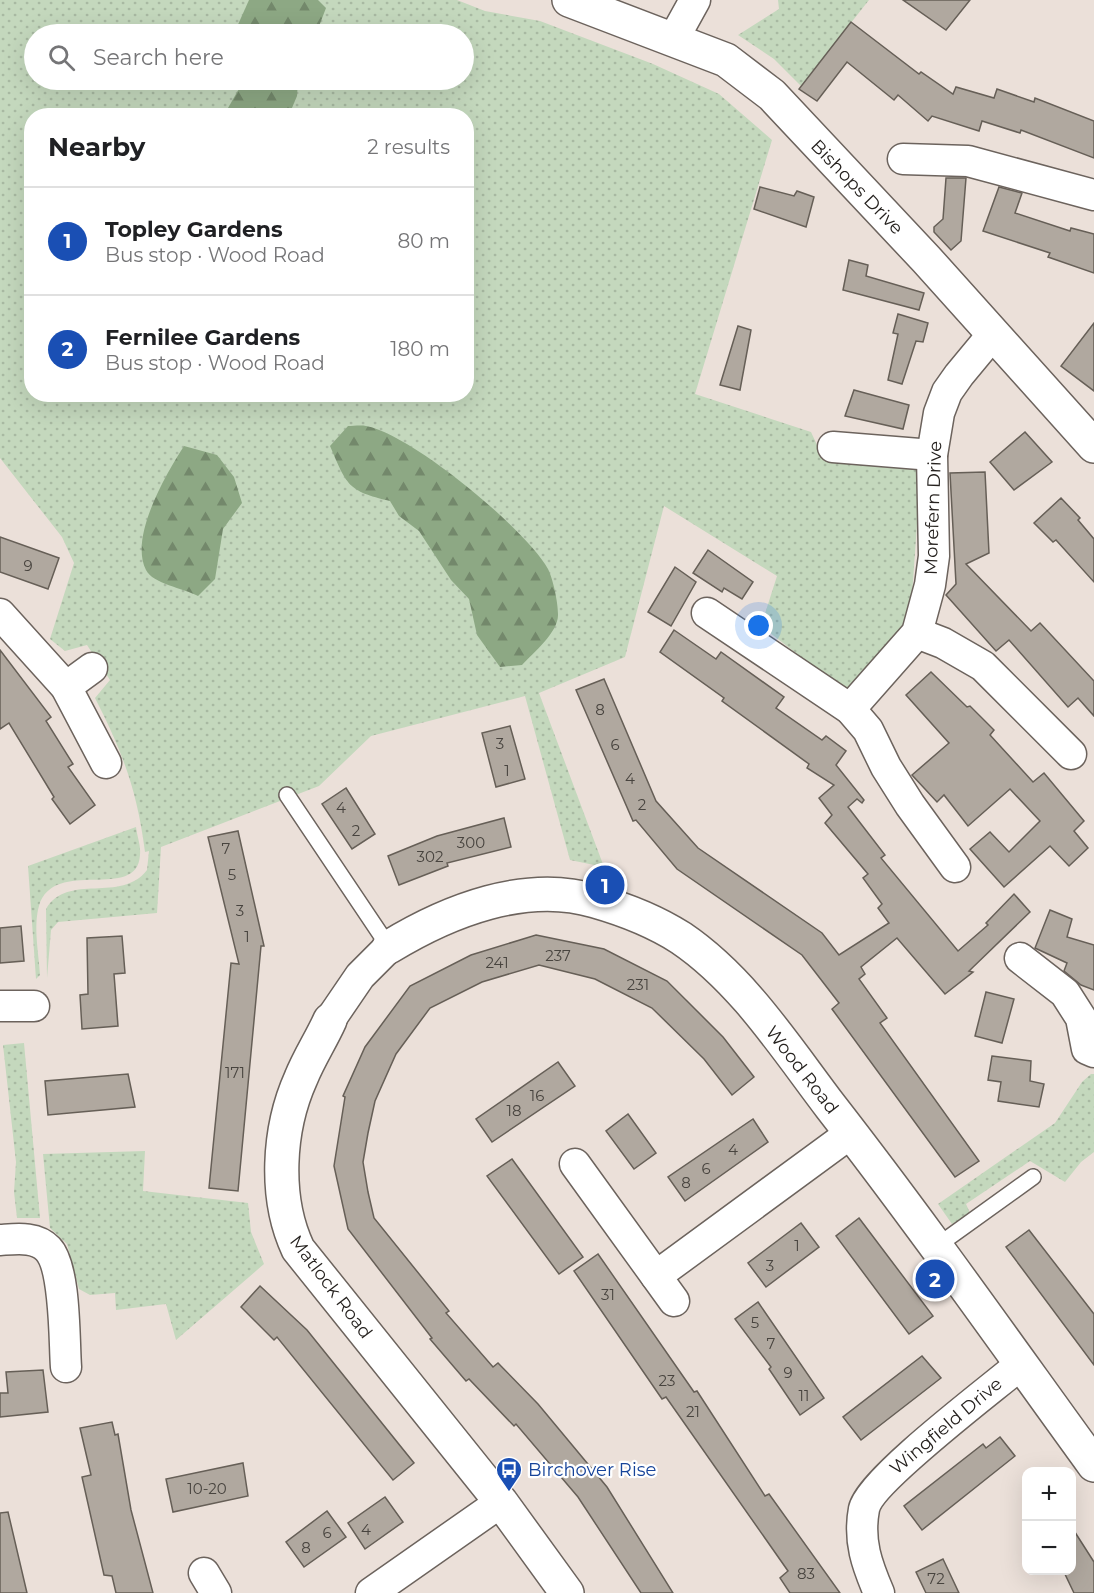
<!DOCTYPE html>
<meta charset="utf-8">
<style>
body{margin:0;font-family:Montserrat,sans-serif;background:#f2f2f2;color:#202124}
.controls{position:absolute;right:18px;bottom:18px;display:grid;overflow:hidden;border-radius:12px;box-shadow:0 6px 24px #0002}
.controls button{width:54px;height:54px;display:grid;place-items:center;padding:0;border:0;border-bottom:2px solid #e0e0e0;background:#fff;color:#202124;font:30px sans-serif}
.you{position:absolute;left:759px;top:626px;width:21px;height:21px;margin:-15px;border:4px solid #fff;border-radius:50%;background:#1a73e8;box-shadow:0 0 0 9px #1a73e833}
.badge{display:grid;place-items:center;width:39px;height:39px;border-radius:50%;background:#d93025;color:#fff;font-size:20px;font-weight:700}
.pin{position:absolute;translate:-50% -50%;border:3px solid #fff;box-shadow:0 2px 6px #0006}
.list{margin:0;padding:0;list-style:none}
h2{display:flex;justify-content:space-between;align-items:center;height:78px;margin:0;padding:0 24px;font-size:26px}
h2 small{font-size:20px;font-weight:400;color:#757577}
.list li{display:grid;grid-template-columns:39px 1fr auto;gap:18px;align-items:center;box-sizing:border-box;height:108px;padding:0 24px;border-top:2px solid #e0e0e0}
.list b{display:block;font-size:22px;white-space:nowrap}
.list p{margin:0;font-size:20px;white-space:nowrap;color:#757577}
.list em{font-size:20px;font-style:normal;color:#757577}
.icon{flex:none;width:33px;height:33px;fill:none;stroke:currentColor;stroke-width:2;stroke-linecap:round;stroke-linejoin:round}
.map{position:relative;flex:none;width:1094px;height:1593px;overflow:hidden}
.search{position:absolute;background:#fff;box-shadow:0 6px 24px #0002;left:24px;top:24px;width:450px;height:66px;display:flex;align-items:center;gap:15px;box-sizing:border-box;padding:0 21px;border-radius:33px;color:#757577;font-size:22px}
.panel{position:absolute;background:#fff;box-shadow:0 6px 24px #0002;left:24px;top:108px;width:450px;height:294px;border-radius:24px}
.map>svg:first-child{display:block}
.grass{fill:url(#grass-dots);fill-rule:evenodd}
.forest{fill:url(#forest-firs)}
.building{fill:#b0a89f;stroke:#665f57;stroke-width:1.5}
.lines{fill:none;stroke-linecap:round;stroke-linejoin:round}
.service-casing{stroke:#6c635d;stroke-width:18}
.minor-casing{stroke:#6c635d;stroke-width:33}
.tertiary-casing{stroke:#6c635d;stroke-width:36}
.service{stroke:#fff;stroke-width:15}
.minor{stroke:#fff;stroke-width:30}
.tertiary{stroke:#fff;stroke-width:33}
.labels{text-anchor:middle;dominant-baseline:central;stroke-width:4.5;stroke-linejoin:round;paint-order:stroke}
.number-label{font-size:15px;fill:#48443f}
.street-label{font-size:18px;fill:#26221f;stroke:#fff}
.transit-label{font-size:18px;fill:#164399;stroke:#fff;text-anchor:start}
</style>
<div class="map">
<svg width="1094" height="1593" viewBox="0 0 1094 1593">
<defs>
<pattern id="grass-dots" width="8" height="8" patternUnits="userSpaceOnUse" patternTransform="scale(1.5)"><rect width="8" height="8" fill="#c4d8bd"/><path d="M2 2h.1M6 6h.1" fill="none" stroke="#a8b9a2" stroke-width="1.8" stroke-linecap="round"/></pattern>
<pattern id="forest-firs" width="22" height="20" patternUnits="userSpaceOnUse" patternTransform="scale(1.5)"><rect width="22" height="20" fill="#8da884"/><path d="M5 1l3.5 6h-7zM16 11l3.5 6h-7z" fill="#73886b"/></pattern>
</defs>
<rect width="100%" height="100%" fill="#ebe0d9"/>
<g class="grass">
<path d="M0,0H457L485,11L540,21L653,64L719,94L772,140L695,394L811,432L824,460L921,467L910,624L849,694L761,626L777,576L664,506L625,657L539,693L604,867L570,860L525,696L371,736L319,786L161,847L157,913L58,922L51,930L47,978L46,909C68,872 121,904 147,870L149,851L145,852C137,790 123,753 95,698L110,680L87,645L65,651L50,639L74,563L62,537L0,458ZM34,34H464V80H34ZM32,116H466V394H32Z"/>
<polygon points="778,0 869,0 801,86 774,59 738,35 779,9"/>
<path d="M136,827C137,836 141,846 140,855C137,903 54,856 39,906C33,926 39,955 40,975L36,979L28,866Z"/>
<polygon points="24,1043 40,1218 17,1218 14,1192 16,1162 3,1045"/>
<polygon points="1091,1074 1094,1074 1094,1152 1081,1162 1065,1182 1030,1161 966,1204 970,1213 952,1224 938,1204 1055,1123 1082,1082"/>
<polygon points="145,1151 143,1191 248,1203 251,1232 264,1264 176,1340 166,1304 116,1310 115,1293 90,1295 79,1289 67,1244 50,1228 43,1154"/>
</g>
<g class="forest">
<polygon points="249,0 318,0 326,8 316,34 239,34 236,29"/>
<polygon points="244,80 298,80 297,96 289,115 224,115"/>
<path d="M348,426C353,426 361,425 366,426C411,434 526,529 548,569C553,579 558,602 558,614C559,632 533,653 522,665L500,667L477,635L469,599L451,580L419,531L399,516L390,501C347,491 347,485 330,446Z"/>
<path d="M184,446L217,455L234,477L242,503L223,529L215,579L198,596C183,588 153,584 146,570C129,537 166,474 184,446Z"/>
</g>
<g class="building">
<polygon points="903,0 970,0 946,30"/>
<polygon points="851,22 919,74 921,72 953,94 956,87 994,98 997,89 1034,102 1035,98 1094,121 1094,158 1021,130 1020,133 982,121 979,131 932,116 928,121 898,95 894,100 847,62 817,101 799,89"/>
<polygon points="946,178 966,178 961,241 951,250 934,232 934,227 943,219"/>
<polygon points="760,187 794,196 797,191 814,197 806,227 754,209"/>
<polygon points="999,187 1022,193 1015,213 1070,231 1071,228 1094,234 1094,273 1048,257 1050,253 983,231"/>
<polygon points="849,260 868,265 866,276 924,293 919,310 843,290"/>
<polygon points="898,314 928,323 923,342 916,341 902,384 888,380 898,334 893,333"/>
<polygon points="1094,323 1094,391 1061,366"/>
<polygon points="738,326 751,330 740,390 720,385"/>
<polygon points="854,390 909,405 903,429 845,416"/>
<polygon points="1025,432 1052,462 1014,490 990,462"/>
<polygon points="985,472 989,553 966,564 1031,631 1040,623 1094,681 1094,716 1078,698 1068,707 1009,640 996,651 946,595 956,584 950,473"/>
<polygon points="1061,498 1080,518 1078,520 1094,539 1094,582 1056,540 1053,542 1034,523"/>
<polygon points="0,537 59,558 48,589 0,572"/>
<polygon points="708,550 753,582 742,599 724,588 722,592 693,573"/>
<polygon points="675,567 696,582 671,626 648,612"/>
<polygon points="674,630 716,659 721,652 784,697 776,708 822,740 826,736 846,751 836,765 864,800 862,803 857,799 848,807 885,855 881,858 958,951 988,925 986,923 1014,894 1030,912 969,971 973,972 945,994 897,938 861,967 865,974 859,979 887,1018 880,1023 979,1161 955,1177 832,1009 839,1003 802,955 677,869 636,820 633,821 576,690 604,679 656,801 698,848 822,933 839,955 889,923 878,908 882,904 863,878 868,874 825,823 832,815 819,798 834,785 807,768 809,764 722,701 724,698 660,652"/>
<polygon points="0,650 51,717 46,721 73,764 68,767 95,805 70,824 52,799 54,797 9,723 0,729"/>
<polygon points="931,672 967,707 970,706 994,730 990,735 1033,782 1044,773 1084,821 1074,831 1088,848 1069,866 1050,846 1004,887 970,849 990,832 1009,852 1040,821 1010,789 968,826 944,795 937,802 912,775 949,743 906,695"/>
<polygon points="510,726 525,779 496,787 482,733"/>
<polygon points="346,788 375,834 352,849 322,804"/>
<polygon points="504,818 511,847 447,863 448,866 399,885 388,856 437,836"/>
<polygon points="238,831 264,946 261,946 238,1191 209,1188 231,963 239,964 208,837"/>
<polygon points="1050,910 1072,919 1067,937 1094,945 1094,990 1081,985 1064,971 1067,963 1035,948"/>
<polygon points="21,926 24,961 0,963 0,928"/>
<polygon points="536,935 604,949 667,981 723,1037 754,1077 732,1095 704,1059 652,1008 595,979 539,965 482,982 430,1008 396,1054 375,1101 368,1133 363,1162 368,1192 374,1218 449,1311 446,1313 493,1367 498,1363 538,1404 607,1487 673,1593 641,1593 578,1497 516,1424 514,1426 469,1379 466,1381 430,1339 432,1338 348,1229 334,1166 345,1097 343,1096 365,1047 410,986 471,955"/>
<polygon points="122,936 125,973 114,974 118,1026 82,1029 80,995 88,994 87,938"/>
<polygon points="986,992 1014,999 1002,1043 975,1036"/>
<polygon points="992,1056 1031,1061 1030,1081 1044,1084 1039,1107 998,1101 1001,1082 988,1080"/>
<polygon points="558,1062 575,1086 492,1142 476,1119"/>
<polygon points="128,1074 135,1107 48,1115 45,1081"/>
<polygon points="628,1114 656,1153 634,1169 606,1131"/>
<polygon points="753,1119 768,1142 685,1201 668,1177"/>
<polygon points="512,1159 583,1257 559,1274 487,1176"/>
<polygon points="859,1218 933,1316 909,1334 836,1236"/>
<polygon points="801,1223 819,1247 766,1287 748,1263"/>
<polygon points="1029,1230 1094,1314 1094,1365 1006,1247"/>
<polygon points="598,1254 694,1392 697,1391 765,1496 769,1494 840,1593 790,1593 780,1578 788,1571 666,1397 662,1399 574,1271"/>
<polygon points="260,1286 307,1330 414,1463 393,1480 277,1337 274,1340 241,1307"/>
<polygon points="758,1302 824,1398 800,1415 769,1369 771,1367 735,1319"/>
<polygon points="922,1356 941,1378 861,1440 843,1417"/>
<polygon points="43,1370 48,1412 0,1417 0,1393 8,1393 6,1372"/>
<polygon points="112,1422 115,1435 118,1434 131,1510 153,1593 116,1593 112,1576 104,1575 82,1477 91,1475 80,1428"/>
<polygon points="1000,1437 1015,1456 922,1530 904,1506 983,1444 986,1448"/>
<polygon points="243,1463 248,1496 173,1512 166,1479"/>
<polygon points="385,1497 403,1522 365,1549 348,1523"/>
<polygon points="327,1511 346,1537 304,1567 286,1542"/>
<polygon points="8,1512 27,1593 0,1593 0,1513"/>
<polygon points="1071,1526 1094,1562 1094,1593 1074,1593 1063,1570 1071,1570"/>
<polygon points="943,1559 959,1593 926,1593 916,1572"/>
</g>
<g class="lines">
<defs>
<g id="service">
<polyline points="287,795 389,947"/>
<polyline points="937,1246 1033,1177"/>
</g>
<g id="minor">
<polyline points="674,38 695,0"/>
<polyline points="903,159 968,161 1094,195"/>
<polyline points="833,447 932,455"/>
<polyline points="707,613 850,709 868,730 886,767 910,805 955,867"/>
<polyline points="0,614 66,687 106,763"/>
<polyline points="917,633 943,643 983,666 1071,754"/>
<polyline points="66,687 92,668"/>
<polyline points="850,709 917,633 930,585 934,556 932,455 939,413 947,392 959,375 993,334"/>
<polyline points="1020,958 1065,993 1081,1018 1087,1049 1094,1052"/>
<polyline points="0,1006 34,1006"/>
<polyline points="330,1020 360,976 389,947"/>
<polyline points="575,1164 674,1301"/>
<path d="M0,1240C16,1239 36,1236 48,1249C66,1268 64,1341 66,1367"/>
<polyline points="656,1276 851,1133"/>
<polyline points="204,1573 216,1593"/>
<polyline points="371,1593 501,1502"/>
<path d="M879,1593C867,1565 858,1541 864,1509C870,1480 993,1388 1021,1364"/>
</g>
<g id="tertiary">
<polyline points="569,0 726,60 772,95 926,259 1094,446"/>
<path d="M389,947C448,911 526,880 595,901C623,909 656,922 681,938C743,980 786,1048 831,1107C922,1224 1007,1345 1094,1465"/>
<path d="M330,1020C321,1040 309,1058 301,1078C278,1129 274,1198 298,1249L501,1502L567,1593"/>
</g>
</defs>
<use href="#service" class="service-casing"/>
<use href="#minor" class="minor-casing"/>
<use href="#tertiary" class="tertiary-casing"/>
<use href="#service" class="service"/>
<use href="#minor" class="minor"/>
<use href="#tertiary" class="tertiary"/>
</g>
<defs>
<symbol id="bus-pin" viewBox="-11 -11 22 30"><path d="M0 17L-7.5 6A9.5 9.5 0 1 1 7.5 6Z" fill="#1a4fb4" stroke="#fff"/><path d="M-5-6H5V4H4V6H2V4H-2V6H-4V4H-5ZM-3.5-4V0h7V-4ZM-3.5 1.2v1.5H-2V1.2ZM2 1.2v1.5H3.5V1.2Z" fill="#fff"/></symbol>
</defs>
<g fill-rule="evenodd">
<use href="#bus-pin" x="494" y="1455" width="30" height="40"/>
</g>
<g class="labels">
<g class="number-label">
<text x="28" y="565">9</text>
<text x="600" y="709">8</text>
<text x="500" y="743">3</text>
<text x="615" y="744">6</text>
<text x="507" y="770">1</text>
<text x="630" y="778">4</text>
<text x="642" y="804">2</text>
<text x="341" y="807">4</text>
<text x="356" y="830">2</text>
<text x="471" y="842">300</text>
<text x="226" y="848">7</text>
<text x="430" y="856">302</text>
<text x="232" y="874">5</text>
<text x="240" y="910">3</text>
<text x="247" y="936">1</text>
<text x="558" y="955">237</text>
<text x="497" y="962">241</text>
<text x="638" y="984">231</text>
<text x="235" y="1072">171</text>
<text x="537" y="1095">16</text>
<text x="514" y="1110">18</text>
<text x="733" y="1149">4</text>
<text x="706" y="1168">6</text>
<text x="686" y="1182">8</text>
<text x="797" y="1245">1</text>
<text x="770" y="1265">3</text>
<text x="608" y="1294">31</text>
<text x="755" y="1322">5</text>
<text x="771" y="1343">7</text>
<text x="788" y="1372">9</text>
<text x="667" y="1380">23</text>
<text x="804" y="1395">11</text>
<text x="693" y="1411">21</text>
<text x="207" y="1488">10-20</text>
<text x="366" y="1529">4</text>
<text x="327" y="1532">6</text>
<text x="306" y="1547">8</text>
<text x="806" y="1573">83</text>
<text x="936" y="1578">72</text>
</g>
<g class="street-label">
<text transform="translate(857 187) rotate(46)">Bishops Drive</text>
<text transform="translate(933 508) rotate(-88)">Morefern Drive</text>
<text transform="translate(802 1070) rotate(52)">Wood Road</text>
<text transform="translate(331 1287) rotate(53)">Matlock Road</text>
<text transform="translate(946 1426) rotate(-40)">Wingfield Drive</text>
</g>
<g class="transit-label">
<text x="528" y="1470">Birchover Rise</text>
</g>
</g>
</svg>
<div class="controls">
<button>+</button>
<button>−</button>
</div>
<div class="you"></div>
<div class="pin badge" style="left:605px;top:885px;background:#1a4fb4">1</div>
<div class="pin badge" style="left:935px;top:1279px;background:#1a4fb4">2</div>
<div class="search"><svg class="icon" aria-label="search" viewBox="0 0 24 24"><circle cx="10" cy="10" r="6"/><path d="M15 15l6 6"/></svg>Search here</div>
<section class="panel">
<h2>Nearby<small>2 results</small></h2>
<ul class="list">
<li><span class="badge" style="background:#1a4fb4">1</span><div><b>Topley Gardens</b><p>Bus stop · Wood Road</p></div><em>80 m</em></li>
<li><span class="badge" style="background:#1a4fb4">2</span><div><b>Fernilee Gardens</b><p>Bus stop · Wood Road</p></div><em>180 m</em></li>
</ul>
</section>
</div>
